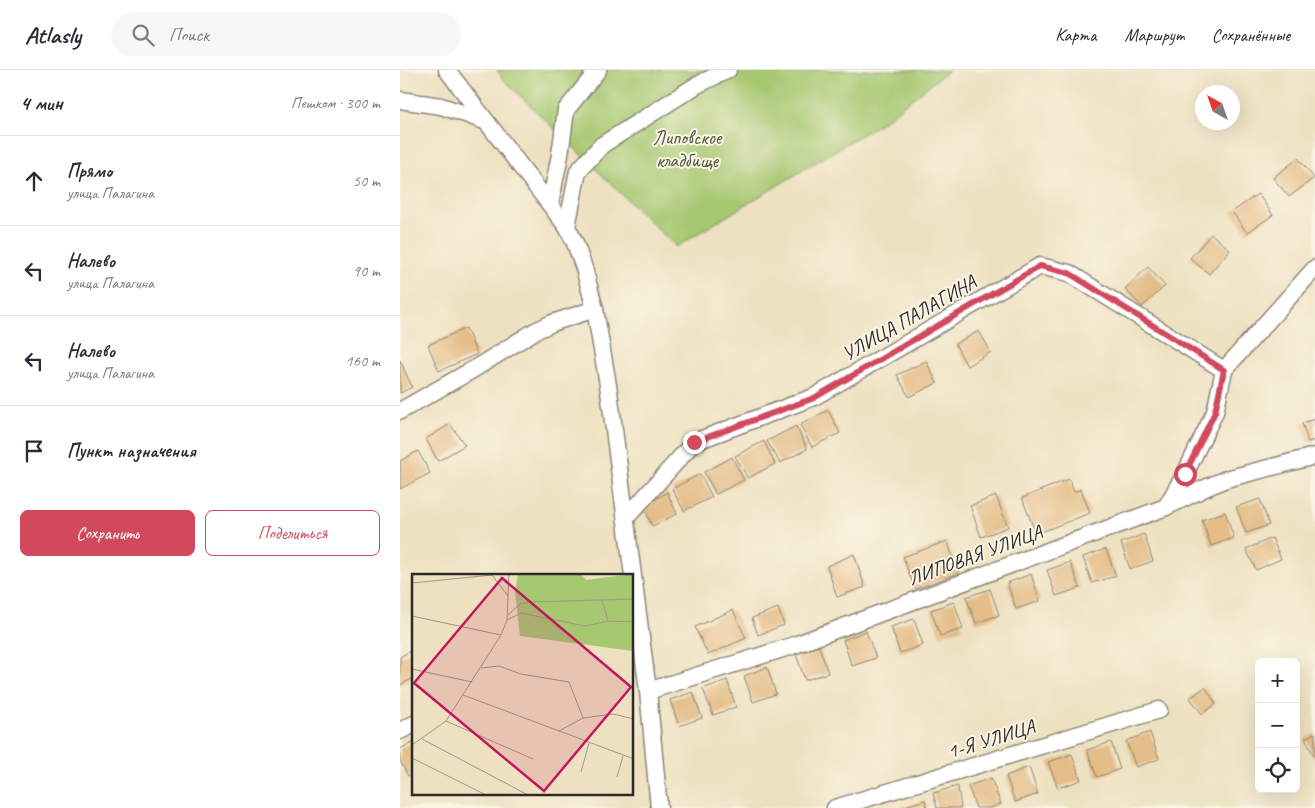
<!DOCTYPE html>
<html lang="ru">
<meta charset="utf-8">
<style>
body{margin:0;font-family:Caveat,sans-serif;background:#f7f7f7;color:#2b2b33}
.controls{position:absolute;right:15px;bottom:15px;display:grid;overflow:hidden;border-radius:8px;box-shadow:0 5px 20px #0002}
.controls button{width:45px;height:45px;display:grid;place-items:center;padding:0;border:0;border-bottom:1px solid #e1e1e2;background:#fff;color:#2b2b33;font:25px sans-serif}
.compass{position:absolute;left:795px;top:15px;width:45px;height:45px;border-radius:50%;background:#fff;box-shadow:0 5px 20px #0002;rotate:320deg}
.stop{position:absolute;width:15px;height:15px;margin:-11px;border:4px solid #d1495b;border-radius:50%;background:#fff}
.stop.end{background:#d1495b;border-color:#fff;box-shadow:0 1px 5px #0008}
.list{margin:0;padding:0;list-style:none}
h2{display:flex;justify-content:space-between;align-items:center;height:65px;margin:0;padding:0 20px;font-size:21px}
h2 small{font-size:16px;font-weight:400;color:#7c7c81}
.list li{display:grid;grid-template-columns:32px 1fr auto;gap:15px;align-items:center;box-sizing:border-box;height:90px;padding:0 20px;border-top:1px solid #e1e1e2}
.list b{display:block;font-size:19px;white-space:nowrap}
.list p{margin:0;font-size:16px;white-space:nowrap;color:#7c7c81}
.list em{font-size:16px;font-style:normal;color:#7c7c81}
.actions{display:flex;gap:10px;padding:15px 20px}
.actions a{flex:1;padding:11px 0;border:1px solid #d1495b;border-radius:8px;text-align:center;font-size:18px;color:#d1495b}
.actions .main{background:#d1495b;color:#fff}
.icon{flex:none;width:28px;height:28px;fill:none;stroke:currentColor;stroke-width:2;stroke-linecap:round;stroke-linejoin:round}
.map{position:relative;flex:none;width:915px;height:738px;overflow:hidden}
header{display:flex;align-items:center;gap:30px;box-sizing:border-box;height:70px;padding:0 25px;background:#fff;border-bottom:1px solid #e1e1e2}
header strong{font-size:24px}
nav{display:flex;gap:28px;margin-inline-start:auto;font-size:18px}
.search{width:350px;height:45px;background:#f7f7f7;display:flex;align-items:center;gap:12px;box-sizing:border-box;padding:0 18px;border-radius:28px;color:#7c7c81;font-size:19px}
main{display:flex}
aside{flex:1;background:#fff}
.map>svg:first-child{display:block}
.green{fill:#a6c871;stroke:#687a4e}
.building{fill:#e4bd88}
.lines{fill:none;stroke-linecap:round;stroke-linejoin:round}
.minor-casing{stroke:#8c8676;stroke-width:19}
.minor{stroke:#fff;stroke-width:16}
.route{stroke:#d1495b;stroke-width:6}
.labels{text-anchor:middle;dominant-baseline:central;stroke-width:4;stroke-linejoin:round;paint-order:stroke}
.park-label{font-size:20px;fill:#505a40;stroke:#fcf5e5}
.street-label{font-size:20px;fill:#2b2b2b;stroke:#fcf5e5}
.inset-road{fill:none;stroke:#a09885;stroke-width:1}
.view{fill:#c2185b;fill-opacity:0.15;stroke:#c2185b;stroke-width:2.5}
.inset-edge{fill:none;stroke:#2b2b2b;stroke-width:2.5}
</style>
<header>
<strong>Atlasly</strong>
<div class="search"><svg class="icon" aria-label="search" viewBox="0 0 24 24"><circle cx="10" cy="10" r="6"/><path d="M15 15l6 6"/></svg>Поиск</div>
<nav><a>Карта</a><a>Маршрут</a><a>Сохранённые</a></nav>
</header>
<main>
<aside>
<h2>4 мин<small>Пешком · 300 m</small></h2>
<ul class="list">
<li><svg class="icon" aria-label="ahead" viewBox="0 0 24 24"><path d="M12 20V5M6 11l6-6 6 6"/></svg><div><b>Прямо</b><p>улица Палагина</p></div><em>50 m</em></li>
<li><svg class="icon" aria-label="left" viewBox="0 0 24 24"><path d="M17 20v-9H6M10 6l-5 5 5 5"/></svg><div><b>Налево</b><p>улица Палагина</p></div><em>90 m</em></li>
<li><svg class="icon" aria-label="left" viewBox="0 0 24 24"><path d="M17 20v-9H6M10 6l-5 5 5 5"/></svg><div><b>Налево</b><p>улица Палагина</p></div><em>160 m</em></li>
<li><svg class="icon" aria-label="arrive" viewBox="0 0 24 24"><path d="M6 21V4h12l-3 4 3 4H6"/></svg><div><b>Пункт назначения</b></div></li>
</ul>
<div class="actions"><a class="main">Сохранить</a><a>Поделиться</a></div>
</aside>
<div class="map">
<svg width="915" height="738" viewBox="0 0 915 738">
<rect width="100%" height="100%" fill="#fcf5e5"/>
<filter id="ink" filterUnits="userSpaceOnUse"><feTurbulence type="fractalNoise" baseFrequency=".02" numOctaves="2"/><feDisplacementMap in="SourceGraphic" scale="10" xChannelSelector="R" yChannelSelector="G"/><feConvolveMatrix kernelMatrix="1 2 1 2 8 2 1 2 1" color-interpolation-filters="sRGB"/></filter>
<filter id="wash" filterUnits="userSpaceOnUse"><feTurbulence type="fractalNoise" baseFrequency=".0096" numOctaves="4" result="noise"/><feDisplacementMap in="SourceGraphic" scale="20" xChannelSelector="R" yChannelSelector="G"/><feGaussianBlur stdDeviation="1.12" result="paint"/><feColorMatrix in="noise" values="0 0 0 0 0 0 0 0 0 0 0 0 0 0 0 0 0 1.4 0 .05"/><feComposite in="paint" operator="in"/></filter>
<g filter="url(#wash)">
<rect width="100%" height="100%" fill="#eee1c1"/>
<polygon class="green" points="97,0 549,0 481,53 276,177 102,8"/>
<g id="blocks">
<g class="building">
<polygon points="898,88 914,108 889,127 873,108"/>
<polygon points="858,124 873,145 847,163 832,142"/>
<polygon points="811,164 830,180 809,204 790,188"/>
<polygon points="748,197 765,216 742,237 725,219"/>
<polygon points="66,258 77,284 39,301 28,275"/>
<polygon points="579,261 591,282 567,296 555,274"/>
<polygon points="0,290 12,317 0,323"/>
<polygon points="526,291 537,313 509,327 497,305"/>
<polygon points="428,340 440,363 412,377 400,355"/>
<polygon points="915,349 915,370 908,372 902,353"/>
<polygon points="50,354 65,375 38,391 26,369"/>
<polygon points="396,356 407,379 380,393 367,371"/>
<polygon points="364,371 375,394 348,408 335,386"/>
<polygon points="18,381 30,403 0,419 0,391"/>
<polygon points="332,387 344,410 316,424 304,402"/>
<polygon points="300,404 312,427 284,441 272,419"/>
<polygon points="669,409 674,422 681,419 690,443 636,464 622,428"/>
<polygon points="267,422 277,444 252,456 244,437"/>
<polygon points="596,426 608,457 581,467 570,436"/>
<polygon points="860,429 869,455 846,463 836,437"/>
<polygon points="825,442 834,468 811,476 802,450"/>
<polygon points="744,464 753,491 730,499 721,473"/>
<polygon points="872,468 881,489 856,500 846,479"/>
<polygon points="547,471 559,503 515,519 503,487"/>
<polygon points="706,479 716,506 692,513 683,487"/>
<polygon points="454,484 465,517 437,527 427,496"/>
<polygon points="670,492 680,518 656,526 647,500"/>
<polygon points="631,504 640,531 616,539 607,513"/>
<polygon points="590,519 599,545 576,553 566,527"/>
<polygon points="554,532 563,559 540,566 531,540"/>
<polygon points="378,538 384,555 358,565 352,548"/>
<polygon points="333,540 346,568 308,585 295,557"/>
<polygon points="514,549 523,575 500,583 491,557"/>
<polygon points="466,561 476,588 452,596 443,570"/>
<polygon points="419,576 428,603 405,610 396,584"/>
<polygon points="14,579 14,608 0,615 0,587"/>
<polygon points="367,597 376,624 353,632 344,606"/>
<polygon points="327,610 336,637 313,645 303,619"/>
<polygon points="805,617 816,634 802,644 790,628"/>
<polygon points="293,622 302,648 279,656 270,630"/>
<polygon points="750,662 759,689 736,697 726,671"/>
<polygon points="915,663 915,688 905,668"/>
<polygon points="14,672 14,703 8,706 0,691 0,679"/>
<polygon points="711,672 720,699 697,707 687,680"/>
<polygon points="672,684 681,710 658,718 648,692"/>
<polygon points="629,697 638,724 615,732 606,706"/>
<polygon points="591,708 601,734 590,738 576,738 568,716"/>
<polygon points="558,716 561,738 537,738 533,723"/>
<polygon points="525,730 527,738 499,738"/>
</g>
</g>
</g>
<g filter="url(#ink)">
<use href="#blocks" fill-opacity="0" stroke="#8c8676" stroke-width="1"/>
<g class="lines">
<defs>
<g id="minor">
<polyline points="47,0 167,157 175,173 184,198 195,239 209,321 248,621 259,738"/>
<polyline points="0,30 41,36 71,46 87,52"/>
<polyline points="150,134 160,85 166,40 198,0"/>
<polyline points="167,157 178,101 202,75 297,15 328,0"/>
<polyline points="0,341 74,299 135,261 152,253 195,239"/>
<polyline points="766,437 785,404 815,342 824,300 915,198"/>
<polyline points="226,448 294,372 414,327 640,196 669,203 824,300"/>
<polyline points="248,621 392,576 766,437 803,419 826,409 915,386"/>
<polyline points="0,661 14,654"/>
<polyline points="435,738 759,640"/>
</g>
</defs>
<use href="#minor" class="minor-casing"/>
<use href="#minor" class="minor"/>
</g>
</g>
<g class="lines" filter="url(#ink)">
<polyline class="route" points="294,372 414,328 640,196 669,203 824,300 815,342 785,404"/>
</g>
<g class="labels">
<g class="park-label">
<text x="287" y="67">Липовское<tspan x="287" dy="23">кладбище</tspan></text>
</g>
<g class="street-label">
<text transform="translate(509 248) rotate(-30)">УЛИЦА ПАЛАГИНА</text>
<text transform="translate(575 485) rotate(-20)">ЛИПОВАЯ УЛИЦА</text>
<text transform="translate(591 669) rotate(-17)">1-Я УЛИЦА</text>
</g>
</g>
<g transform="translate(12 504)">
<rect width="221" height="221" fill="#eee1c1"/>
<path d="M106,0H169L174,6L221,0V77L108,62L103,17Z" fill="#a6c871"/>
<path class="inset-road" d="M80,1L96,22M0,9L80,1M190,26L196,47M96,41L108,30L117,28L222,25M0,42L89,61M95,46L109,39L173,52L196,47L222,48M69,94L87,92L109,100L157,108L171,144M0,95L60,108M51,121L222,185M34,147L121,185M147,157L171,144L201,140L222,145M10,165L118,222M0,171L34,147L89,61L95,46L97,0M0,184L76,222M169,198L177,169M205,203L211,182"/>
<path class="view" d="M90,4L219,113L132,217L2,109Z"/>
<rect width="221" height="221" class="inset-edge"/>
</g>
</svg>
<div class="controls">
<button>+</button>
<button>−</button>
<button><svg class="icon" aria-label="locate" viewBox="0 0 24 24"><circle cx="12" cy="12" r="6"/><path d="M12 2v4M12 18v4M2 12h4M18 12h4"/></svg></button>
</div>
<svg class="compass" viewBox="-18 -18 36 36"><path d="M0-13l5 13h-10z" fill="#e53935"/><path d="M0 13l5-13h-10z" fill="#7c7c81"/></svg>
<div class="stop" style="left:785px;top:404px"></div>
<div class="stop end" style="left:294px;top:372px"></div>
</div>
</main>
